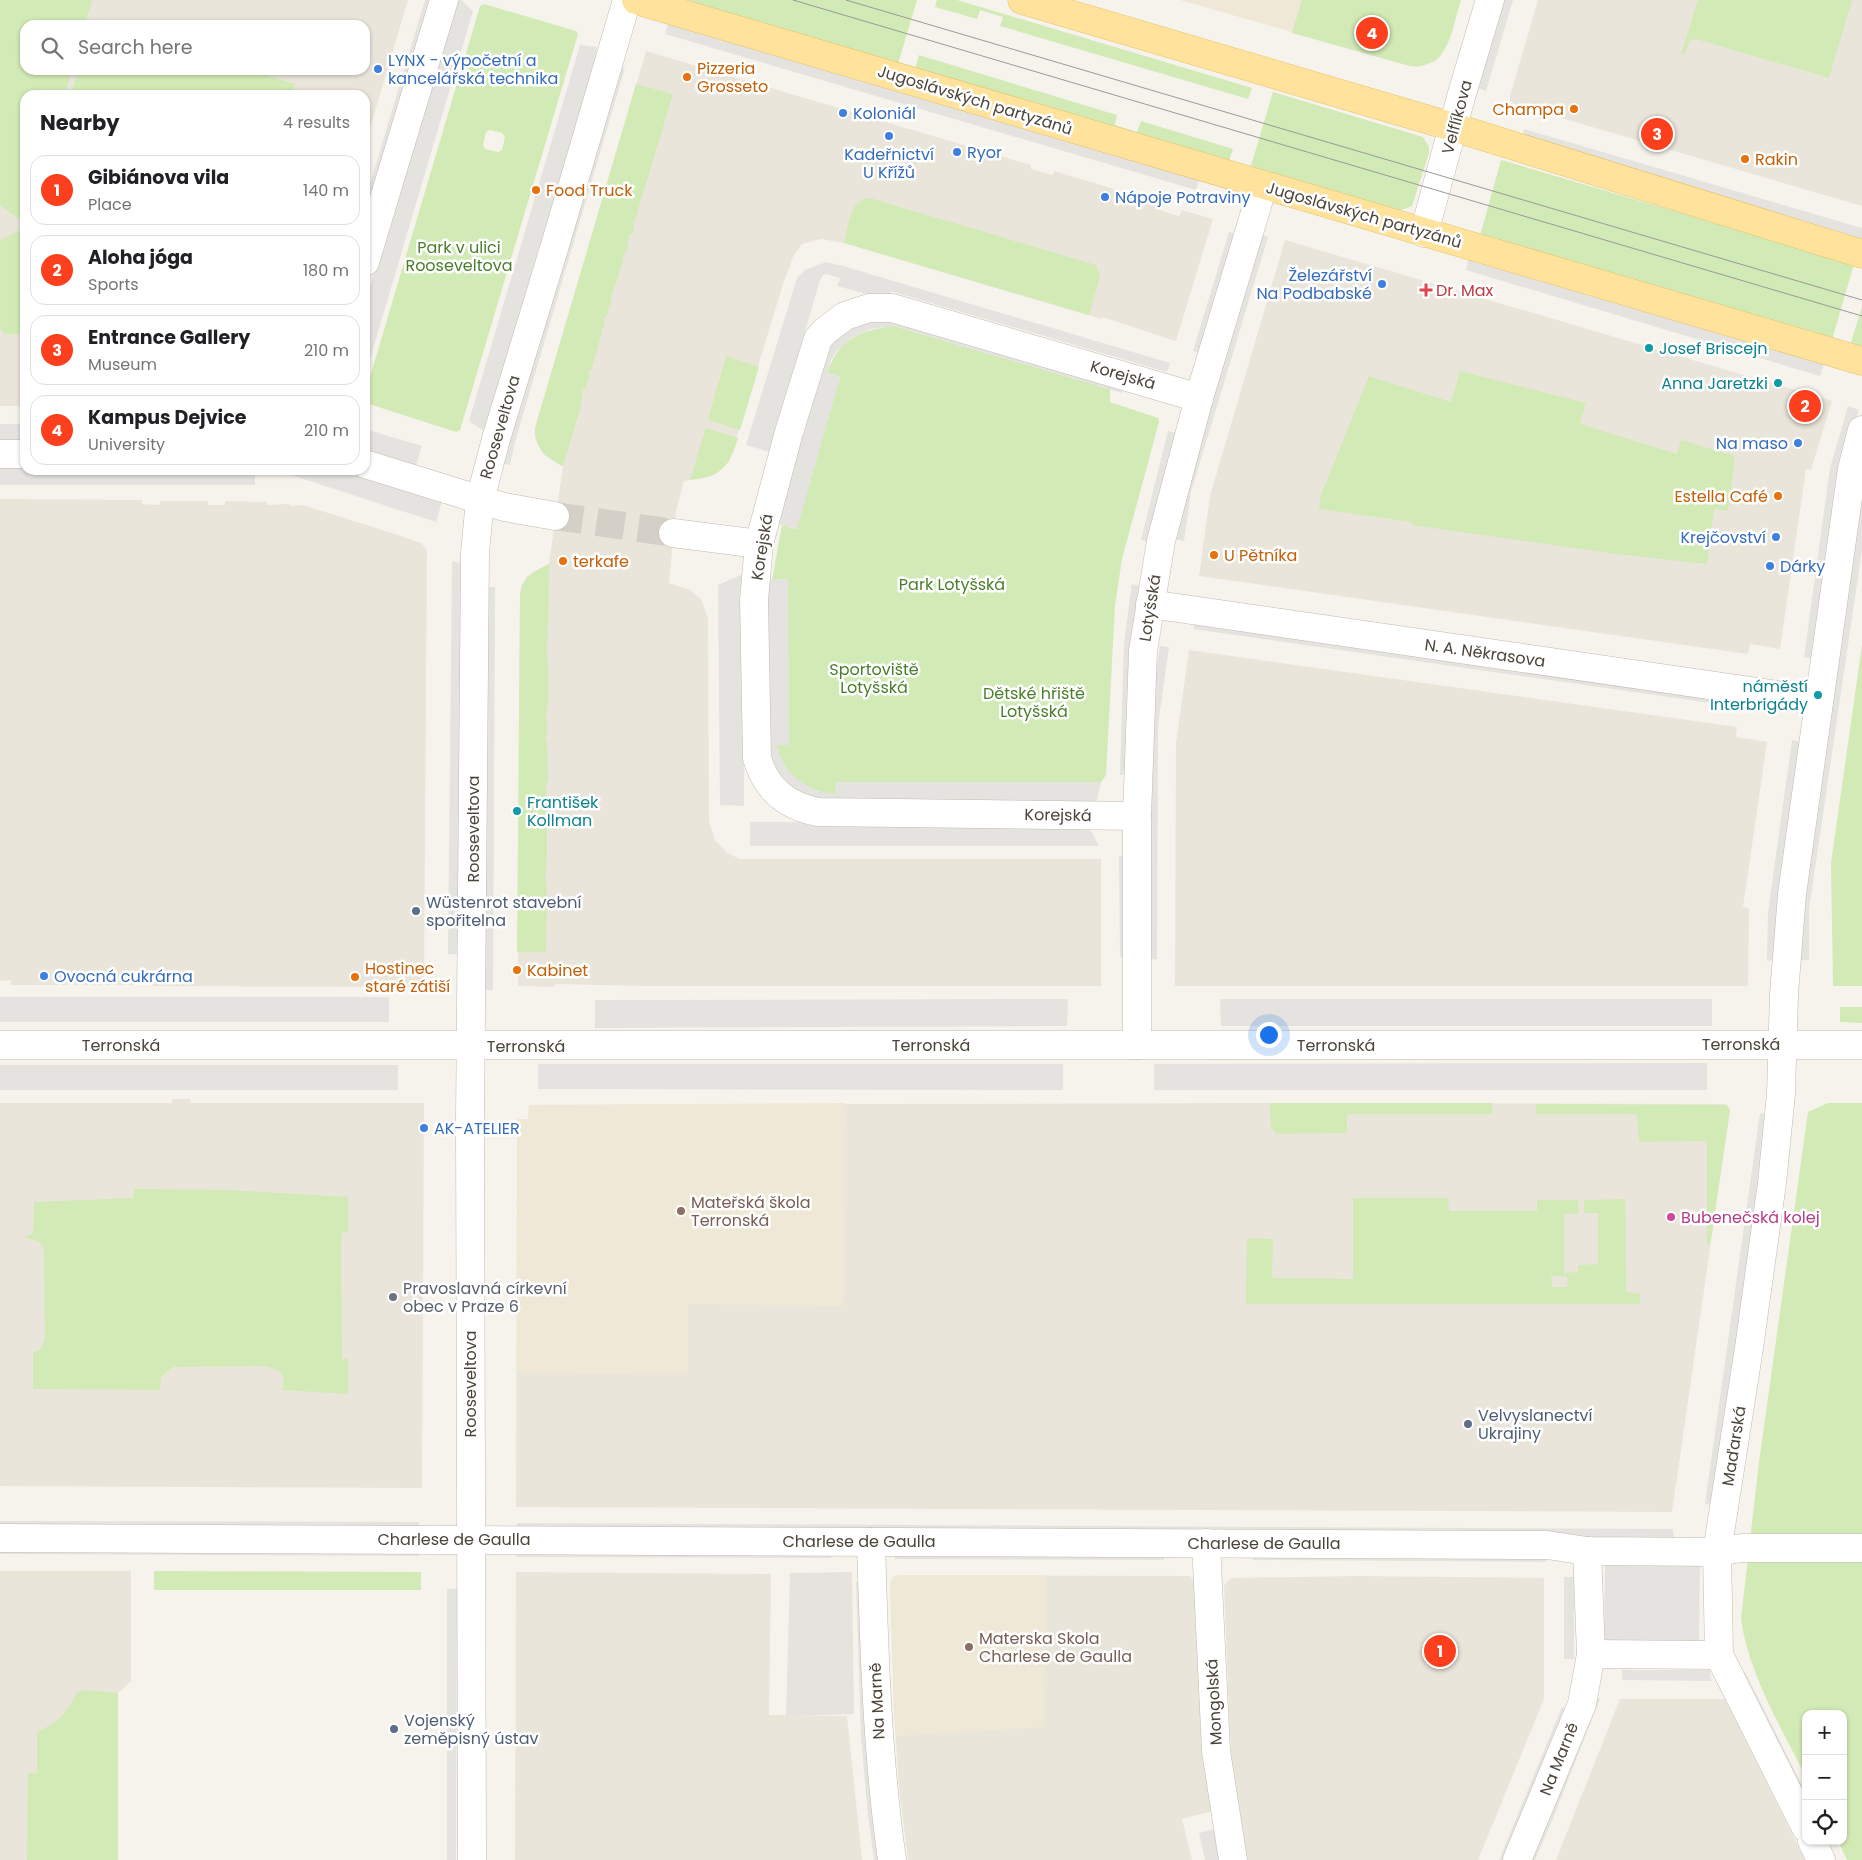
<!DOCTYPE html>
<meta charset="utf-8">
<style>
body{margin:0;font-family:Poppins,sans-serif;background:#f6f6f6;color:#202124}
.controls{position:absolute;right:15px;bottom:15px;display:grid;overflow:hidden;border-radius:10px;box-shadow:0 1px 4px #0004}
.controls button{width:45px;height:45px;display:grid;place-items:center;padding:0;border:0;border-bottom:1px solid #e0e0e0;background:#fff;color:#202124;font:25px sans-serif}
.you{position:absolute;left:1268px;top:1034px;width:18px;height:18px;margin:-12px;border:4px solid #fff;border-radius:50%;background:#1a73e8;box-shadow:0 0 0 8px #1a73e833}
.badge{display:grid;place-items:center;width:32px;height:32px;border-radius:50%;background:#fc3f1d;color:#fff;font-size:16px;font-weight:700}
.pin{position:absolute;translate:-50% -50%;border:2px solid #fff;box-shadow:0 1px 5px #0006}
.list{margin:0;padding:0;list-style:none}
h2{display:flex;justify-content:space-between;align-items:center;height:65px;margin:0;padding:0 20px;font-size:21px}
h2 small{font-size:16px;font-weight:400;color:#757577}
.list li{display:grid;grid-template-columns:32px 1fr auto;gap:15px;align-items:center;box-sizing:border-box;height:70px;margin:0 10px 10px;padding:0 10px;border:1px solid #e0e0e0;border-radius:15px}
.list b{display:block;font-size:19px;white-space:nowrap}
.list p{margin:0;font-size:16px;white-space:nowrap;color:#757577}
.list em{font-size:16px;font-style:normal;color:#757577}
.icon{flex:none;width:28px;height:28px;fill:none;stroke:currentColor;stroke-width:2;stroke-linecap:round;stroke-linejoin:round}
.map{position:relative;flex:none;width:1862px;height:1860px;overflow:hidden}
.search{position:absolute;background:#fff;box-shadow:0 1px 4px #0004;left:20px;top:20px;width:350px;height:55px;display:flex;align-items:center;gap:12px;box-sizing:border-box;padding:0 18px;border-radius:15px;color:#757577;font-size:19px}
.panel{position:absolute;background:#fff;box-shadow:0 1px 4px #0004;left:20px;top:90px;width:350px;height:385px;border-radius:15px}
.map>svg:first-child{display:block}
.residential{fill:#eae5da;fill-rule:evenodd}
.industrial{fill:#e6e2dd}
.education{fill:#efe8d6}
.green{fill:#d2eab5;fill-rule:evenodd}
.parking{fill:#e5e3e0}
.lines{fill:none;stroke-linecap:round;stroke-linejoin:round}
.minor-tunnel{stroke:#d4d0c8;stroke-width:28;stroke-dasharray:28 14;stroke-linecap:butt}
.minor-casing{stroke:#c2bbae;stroke-width:29}
.major-casing{stroke:#e6c16a;stroke-width:29}
.minor{stroke:#fff;stroke-width:28}
.major{stroke:#ffe39c;stroke-width:28}
.tram{stroke:#9a9a9a;stroke-width:1}
.shop-dot{fill:#3f7fe0;stroke:#fff;stroke-width:2}
.food-dot{fill:#e8710a;stroke:#fff;stroke-width:2}
.health-dot{fill:#e0444e;stroke:#fff;stroke-width:2}
.culture-dot{fill:#0f9aa8;stroke:#fff;stroke-width:2}
.service-dot{fill:#5c6f8a;stroke:#fff;stroke-width:2}
.education-dot{fill:#8d6e63;stroke:#fff;stroke-width:2}
.hotel-dot{fill:#d1479c;stroke:#fff;stroke-width:2}
.worship-dot{fill:#6b7280;stroke:#fff;stroke-width:2}
.labels{text-anchor:middle;dominant-baseline:central;stroke-width:5;stroke-linejoin:round;paint-order:stroke}
.shop-label{font-size:16px;fill:#366cbe;stroke:#fff;text-anchor:start}
.food-label{font-size:16px;fill:#c56008;stroke:#fff;text-anchor:start}
.street-label{font-size:16px;fill:#4b4439;stroke:#fff}
.park-label{font-size:16px;fill:#4a7f2a;stroke:#fff}
.health-label{font-size:16px;fill:#be3a42;stroke:#fff;text-anchor:start}
.culture-label{font-size:16px;fill:#0d838f;stroke:#fff;text-anchor:start}
.service-label{font-size:16px;fill:#4e5e75;stroke:#fff;text-anchor:start}
.education-label{font-size:16px;fill:#785e54;stroke:#fff;text-anchor:start}
.hotel-label{font-size:16px;fill:#b23c85;stroke:#fff;text-anchor:start}
.worship-label{font-size:16px;fill:#5b616d;stroke:#fff;text-anchor:start}
</style>
<div class="map">
<svg width="1862" height="1860" viewBox="0 0 1862 1860">
<rect width="100%" height="100%" fill="#f6f3ec"/>
<g class="residential">
<path d="M0,0H408L365,145V95H25V406H0ZM25,25H365V70H25Z"/>
<polygon points="1538,0 1862,0 1862,206 1514,104 1510,101 1510,96"/>
<polygon points="646,51 1031,165 1031,169 1053,175 1054,171 1161,203 1159,210 1179,216 1182,210 1213,219 1176,341 1102,317 1101,319 844,243 821,239 802,244 793,257 784,281 729,462 714,475 684,481 676,511 669,583 690,590 701,599 708,618 709,821 715,840 727,853 740,859 1101,859 1101,986 644,986 555,984 555,987 518,986 520,597 521,586 527,576 549,564 563,467 543,454 535,438 535,428"/>
<polygon points="1285,240 1832,401 1811,470 1806,469 1780,649 1750,644 1748,654 1199,576 1210,496"/>
<polygon points="0,499 142,500 142,504 160,505 160,501 208,501 208,505 225,505 225,501 267,502 267,505 288,504 291,506 303,505 401,536 421,543 427,550 424,987 152,986 152,981 134,981 134,985 11,985 11,980 0,981"/>
<polygon points="1189,650 1737,727 1736,737 1767,742 1743,907 1749,908 1748,986 1175,986 1176,743"/>
<polygon points="172,1099 190,1099 191,1103 424,1103 422,1488 0,1486 0,1103 172,1103"/>
<polygon points="1246,1103 1725,1104 1728,1106 1730,1110 1672,1512 516,1507 517,1119 528,1119 529,1105"/>
<polygon points="0,1571 131,1571 131,1681 118,1693 118,1860 0,1860"/>
<polygon points="516,1572 771,1574 769,1715 847,1716 862,1860 515,1860"/>
<polygon points="899,1575 1190,1576 1199,1585 1213,1811 1182,1819 1192,1860 908,1860 899,1787 894,1711 890,1584 893,1577"/>
<polygon points="1357,1576 1544,1578 1544,1699 1478,1860 1246,1860 1231,1761 1224,1585 1231,1578"/>
<polygon points="1620,1699 1725,1699 1805,1860 1556,1860"/>
</g>
<polygon class="industrial" points="852,1572 854,1714 786,1716 790,1573"/>
<g class="education">
<polygon points="1180,0 1461,0 1442,54 1436,61 1419,67 1410,66"/>
<polygon points="845,1103 844,1306 688,1304 688,1375 517,1373 517,1119 528,1119 529,1105"/>
<polygon points="899,1575 1046,1575 1044,1727 896,1736 890,1584 893,1577"/>
</g>
<g class="green">
<polygon points="0,0 92,0 85,25 25,25 25,70 72,70 65,95 25,95 25,214 22,222 0,205"/>
<polygon points="683,0 917,0 898,64"/>
<polygon points="937,0 957,0 1252,88 1248,99 1000,26 1003,17 980,10 977,19 935,7"/>
<path d="M1302,0H1461C1451,30 1450,69 1410,66L1292,33Z"/>
<polygon points="1698,0 1852,0 1829,78 1696,39 1690,41 1684,55 1681,54"/>
<path d="M484,4L576,31L578,34L460,430L456,432L366,403L365,394L480,6ZM490,130L502,133L505,137L502,150L498,152L485,149L483,145L486,132Z"/>
<polygon points="919,55 1117,115 1115,125 1137,132 1141,121 1233,149 1229,161 915,69"/>
<polygon points="78,70 249,70 295,84 292,95 71,95"/>
<path d="M636,84L673,94L634,223H632L634,226L632,234H629L628,244H626L628,247L622,257L624,258L610,300L612,301L609,308H607L609,311L603,321L605,322L603,329L600,331L602,332L591,371H588L590,374L588,382L585,383L587,385L585,389H583L581,403H579L581,406L563,466C546,457 535,449 535,428Z"/>
<polygon points="1273,92 1423,137 1429,147 1429,153 1412,206 1398,211 1250,169"/>
<polygon points="1501,160 1854,264 1832,340 1480,236"/>
<path d="M870,198L1096,265L1100,276L1089,315L844,243C848,227 850,198 870,198Z"/>
<polygon points="25,227 25,334 5,334 0,328 0,241"/>
<polygon points="1862,307 1862,349 1850,346"/>
<path d="M894,326L1110,389V402L1158,418L1159,422L1122,559L1115,605L1106,775L1101,782H837L835,794C805,792 783,774 776,745H789L787,579L772,580L782,525L796,529L840,377L827,373C838,339 861,330 894,326Z"/>
<polygon points="726,356 759,367 740,430 708,420"/>
<polygon points="1460,371 1586,403 1580,424 1677,454 1681,440 1735,456 1728,511 1714,509 1707,564 1617,554 1412,525 1412,522 1319,509 1321,495 1369,376 1451,402"/>
<path d="M706,428L738,438C729,467 721,477 690,480Z"/>
<path d="M549,564L548,627L546,630L548,631V638L546,639L548,650H546L548,660L546,663H548V704L545,707L548,708L546,718L548,726L545,729L548,730L545,740H547L548,782L545,783L547,793L545,795L547,796V804L545,805L547,815L545,818H547V861H545L547,864L545,875L547,883L545,886H547V894H545L547,897L546,952H517L520,597C522,578 532,572 549,564Z"/>
<polygon points="1862,645 1862,986 1833,986 1831,863"/>
<polygon points="1840,1007 1862,1007 1862,1023 1840,1022"/>
<polygon points="1270,1103 1492,1103 1492,1114 1347,1114 1347,1133 1277,1134 1271,1128"/>
<path d="M1828,1103H1862V1860H1847L1838,1841H1843V1714H1806V1777C1781,1727 1749,1675 1741,1619L1759,1462L1808,1112Z"/>
<polygon points="1536,1104 1727,1105 1730,1110 1710,1245 1707,1245 1707,1141 1639,1142 1637,1114 1536,1114"/>
<path d="M134,1189L228,1190L348,1197V1232H342L341,1247L342,1359H348V1394L282,1390C289,1373 275,1367 261,1366L173,1367L161,1377L160,1390L33,1389V1352L41,1349L45,1339L44,1248L38,1241L26,1238L27,1235L33,1234L34,1202L134,1198Z"/>
<path d="M1353,1198H1448L1449,1211H1537V1200H1578V1214H1564V1273L1578,1272V1265L1598,1264V1213H1584V1200L1625,1199L1626,1292L1640,1294V1304H1246L1247,1238L1273,1239L1272,1278L1353,1279ZM1551,1276H1567L1568,1287H1552Z"/>
<polygon points="154,1571 421,1572 421,1590 154,1590"/>
<path d="M84,1690L118,1693V1860H27L28,1773H37V1732C60,1721 65,1715 77,1693Z"/>
</g>
<g class="parking">
<polygon points="425,0 434,0 365,235 365,201"/>
<polygon points="456,0 461,0 473,11 365,376 365,303"/>
<polygon points="1503,0 1513,0 1486,91 1477,88"/>
<polygon points="668,24 1199,180 1196,190 665,34"/>
<polygon points="580,45 597,47 593,68 484,431 469,421"/>
<polygon points="616,66 625,68 515,442 510,465 499,463"/>
<polygon points="1524,129 1862,228 1862,240 1521,140"/>
<polygon points="1229,232 1238,234 1203,354 1193,351"/>
<polygon points="1258,233 1268,237 1191,492 1184,541 1174,539"/>
<polygon points="1468,260 1824,364 1820,376 1466,270"/>
<polygon points="826,262 843,266 1170,363 1167,372 890,291 893,301 837,286 840,278 827,274 823,275 820,280 770,452 746,445 797,278 805,270"/>
<polygon points="889,318 1125,383 1122,393 894,326 871,329 851,338 836,352 830,362 827,373 840,377 797,529 774,523 825,352 841,333 867,321"/>
<polygon points="1848,406 1859,410 1840,469 1813,659 1804,657 1830,468"/>
<rect x="0" y="424" width="25" height="21"/>
<polygon points="365,429 422,446 416,465 365,451"/>
<polygon points="1168,431 1178,433 1150,542 1141,540"/>
<polygon points="0,465 25,465 25,470 255,470 255,485 0,485"/>
<polygon points="290,470 341,470 442,501 436,522 291,475"/>
<polygon points="1862,483 1862,550 1809,909 1809,960 1800,960 1800,905"/>
<polygon points="452,561 462,563 460,955 448,954"/>
<polygon points="743,574 744,806 720,805 718,585"/>
<polygon points="788,579 789,745 776,745 785,767 798,780 816,791 835,794 837,782 1101,782 1095,807 833,804 800,793 788,784 773,766 766,752 765,580"/>
<polygon points="1132,584 1140,586 1130,775 1120,775 1124,643"/>
<polygon points="485,587 495,587 493,990 484,990"/>
<polygon points="1195,619 1747,699 1745,708 1193,629"/>
<polygon points="1160,646 1169,647 1158,725 1157,959 1148,960 1148,726"/>
<polygon points="1792,740 1801,742 1776,960 1767,961 1768,912"/>
<polygon points="750,822 1087,823 1099,846 750,846"/>
<polygon points="1119,856 1129,856 1129,957 1120,957"/>
<rect x="0" y="997" width="389" height="25"/>
<polygon points="1068,999 1067,1026 595,1028 595,1000"/>
<polygon points="1220,999 1712,999 1712,1026 1221,1026"/>
<polygon points="1707,1063 1707,1090 1154,1090 1154,1064"/>
<polygon points="538,1064 1063,1064 1063,1090 538,1089"/>
<rect x="0" y="1065" width="398" height="25"/>
<polygon points="1760,1113 1770,1115 1715,1505 1705,1504"/>
<polygon points="0,1521 419,1522 420,1532 0,1531"/>
<polygon points="517,1523 1673,1529 1674,1539 517,1532"/>
<polygon points="0,1543 418,1545 419,1556 0,1554"/>
<polygon points="516,1547 832,1548 831,1558 516,1557"/>
<polygon points="895,1549 1164,1550 1164,1560 895,1559"/>
<polygon points="1253,1550 1546,1552 1546,1562 1253,1560"/>
<polygon points="1605,1564 1700,1565 1699,1643 1604,1642"/>
<rect x="1564" y="1577" width="10" height="82"/>
<polygon points="856,1582 865,1583 884,1860 874,1860 868,1816 861,1738"/>
<polygon points="447,1589 457,1589 456,1860 447,1860"/>
<polygon points="1622,1670 1710,1670 1711,1681 1622,1680"/>
<polygon points="1745,1672 1806,1793 1806,1812 1738,1676"/>
<polygon points="1592,1695 1600,1699 1554,1816 1535,1860 1524,1860"/>
<polygon points="1562,1707 1570,1710 1509,1860 1499,1860"/>
<polygon points="1216,1829 1223,1860 1205,1860 1199,1833"/>
</g>
<g class="lines">
<polyline class="minor-tunnel" points="555,516 673,533"/>
<defs>
<g id="minor">
<polyline points="1424,233 1461,97 1490,0"/>
<polyline points="365,262 444,0"/>
<polyline points="0,454 25,454"/>
<polyline points="365,464 504,507 555,516"/>
<polyline points="673,533 759,544"/>
<polyline points="1150,604 1819,701"/>
<path d="M1137,816L818,812C786,806 766,789 757,758L754,600L759,544L789,432L818,339L825,331L845,316L869,308H892L1199,398"/>
<polyline points="0,1045 1862,1045"/>
<polyline points="1137,1045 1137,816 1143,651 1161,541 1199,398 1263,186"/>
<polyline points="0,1538 1547,1545 1587,1551 1717,1552 1742,1548 1862,1548"/>
<path d="M871,1542C874,1648 877,1754 892,1860"/>
<polyline points="1206,1543 1216,1751 1233,1860"/>
<polyline points="1591,1654 1719,1655"/>
<polyline points="1806,1828 1719,1655 1717,1552 1749,1348 1772,1183 1781,1094 1784,994 1792,894 1852,469 1862,430"/>
<polyline points="1812,1841 1821,1860"/>
<polyline points="472,1860 470,1121 475,553 480,500 496,439 556,242 627,0"/>
<polyline points="1517,1860 1582,1704 1591,1654 1587,1551"/>
</g>
<g id="major">
<polyline points="636,0 1862,361"/>
<polyline points="1022,0 1453,127 1862,254"/>
</g>
</defs>
<use href="#minor" class="minor-casing"/>
<use href="#major" class="major-casing"/>
<use href="#minor" class="minor"/>
<use href="#major" class="major"/>
<g class="tram">
<polyline points="793,0 1862,316"/>
<polyline points="846,0 1862,300"/>
</g>
</g>
<g class="shop-dot">
<circle cx="378" cy="69" r="5"/>
<circle cx="843" cy="113" r="5"/>
<circle cx="889" cy="136" r="5"/>
<circle cx="957" cy="152" r="5"/>
<circle cx="1105" cy="197" r="5"/>
<circle cx="1382" cy="284" r="5"/>
<circle cx="1798" cy="443" r="5"/>
<circle cx="1776" cy="537" r="5"/>
<circle cx="1770" cy="566" r="5"/>
<circle cx="44" cy="976" r="5"/>
<circle cx="424" cy="1128" r="5"/>
</g>
<g class="food-dot">
<circle cx="687" cy="77" r="5"/>
<circle cx="1574" cy="109" r="5"/>
<circle cx="1745" cy="159" r="5"/>
<circle cx="536" cy="190" r="5"/>
<circle cx="1778" cy="496" r="5"/>
<circle cx="1214" cy="555" r="5"/>
<circle cx="563" cy="561" r="5"/>
<circle cx="517" cy="970" r="5"/>
<circle cx="355" cy="977" r="5"/>
</g>
<path class="health-dot" d="M1423.5 282.5h5v5h5v5h-5v5h-5v-5h-5v-5h5z"/>
<g class="culture-dot">
<circle cx="1649" cy="348" r="5"/>
<circle cx="1778" cy="383" r="5"/>
<circle cx="1818" cy="695" r="5"/>
<circle cx="517" cy="811" r="5"/>
</g>
<g class="service-dot">
<circle cx="416" cy="911" r="5"/>
<circle cx="1468" cy="1424" r="5"/>
<circle cx="394" cy="1729" r="5"/>
</g>
<g class="education-dot">
<circle cx="681" cy="1211" r="5"/>
<circle cx="969" cy="1647" r="5"/>
</g>
<circle class="hotel-dot" cx="1671" cy="1217" r="5"/>
<circle class="worship-dot" cx="393" cy="1297" r="5"/>
<g class="labels">
<g class="shop-label">
<text x="388" y="60">LYNX - výpočetní a<tspan x="388" dy="18">kancelářská technika</tspan></text>
<text x="853" y="113">Koloniál</text>
<text x="967" y="152">Ryor</text>
<text x="889" y="154" text-anchor="middle">Kadeřnictví<tspan x="889" dy="18">U Křížů</tspan></text>
<text x="1115" y="197">Nápoje Potraviny</text>
<text x="1372" y="275" text-anchor="end">Železářství<tspan x="1372" dy="18">Na Podbabské</tspan></text>
<text x="1788" y="443" text-anchor="end">Na maso</text>
<text x="1766" y="537" text-anchor="end">Krejčovství</text>
<text x="1780" y="566">Dárky</text>
<text x="54" y="976">Ovocná cukrárna</text>
<text x="434" y="1128">AK-ATELIER</text>
</g>
<g class="food-label">
<text x="697" y="68">Pizzeria<tspan x="697" dy="18">Grosseto</tspan></text>
<text x="1564" y="109" text-anchor="end">Champa</text>
<text x="1755" y="159">Rakin</text>
<text x="546" y="190">Food Truck</text>
<text x="1768" y="496" text-anchor="end">Estella Café</text>
<text x="1224" y="555">U Pětníka</text>
<text x="573" y="561">terkafe</text>
<text x="365" y="968">Hostinec<tspan x="365" dy="18">staré zátiší</tspan></text>
<text x="527" y="970">Kabinet</text>
</g>
<g class="street-label">
<text transform="translate(975 100) rotate(17)">Jugoslávských partyzánů</text>
<text transform="translate(1457 117) rotate(-75)">Velflíkova</text>
<text transform="translate(1364 215) rotate(16)">Jugoslávských partyzánů</text>
<text transform="translate(1123 375) rotate(16)">Korejská</text>
<text transform="translate(500 427) rotate(-74)">Rooseveltova</text>
<text transform="translate(762 547) rotate(-81)">Korejská</text>
<text transform="translate(1150 608) rotate(-81)">Lotyšská</text>
<text transform="translate(1485 653) rotate(8)">N. A. Někrasova</text>
<text transform="translate(1058 815) rotate(1)">Korejská</text>
<text transform="translate(473 829) rotate(-90)">Rooseveltova</text>
<text x="1741" y="1044">Terronská</text>
<text x="121" y="1045">Terronská</text>
<text x="931" y="1045">Terronská</text>
<text x="1336" y="1045">Terronská</text>
<text x="526" y="1046">Terronská</text>
<text transform="translate(470 1384) rotate(-90)">Rooseveltova</text>
<text transform="translate(1734 1446) rotate(-81)">Maďarská</text>
<text x="454" y="1539">Charlese de Gaulla</text>
<text x="859" y="1541">Charlese de Gaulla</text>
<text x="1264" y="1543">Charlese de Gaulla</text>
<text transform="translate(877 1701) rotate(-93)">Na Marně</text>
<text transform="translate(1214 1702) rotate(-93)">Mongolská</text>
<text transform="translate(1559 1759) rotate(-68)">Na Marně</text>
</g>
<g class="park-label">
<text x="459" y="247">Park v ulici<tspan x="459" dy="18">Rooseveltova</tspan></text>
<text x="952" y="584">Park Lotyšská</text>
<text x="874" y="669">Sportoviště<tspan x="874" dy="18">Lotyšská</tspan></text>
<text x="1034" y="693">Dětské hřiště<tspan x="1034" dy="18">Lotyšská</tspan></text>
</g>
<g class="health-label">
<text x="1436" y="290">Dr. Max</text>
</g>
<g class="culture-label">
<text x="1659" y="348">Josef Briscejn</text>
<text x="1768" y="383" text-anchor="end">Anna Jaretzki</text>
<text x="1808" y="686" text-anchor="end">náměstí<tspan x="1808" dy="18">Interbrigády</tspan></text>
<text x="527" y="802">František<tspan x="527" dy="18">Kollman</tspan></text>
</g>
<g class="service-label">
<text x="426" y="902">Wüstenrot stavební<tspan x="426" dy="18">spořitelna</tspan></text>
<text x="1478" y="1415">Velvyslanectví<tspan x="1478" dy="18">Ukrajiny</tspan></text>
<text x="404" y="1720">Vojenský<tspan x="404" dy="18">zeměpisný ústav</tspan></text>
</g>
<g class="education-label">
<text x="691" y="1202">Mateřská škola<tspan x="691" dy="18">Terronská</tspan></text>
<text x="979" y="1638">Materska Skola<tspan x="979" dy="18">Charlese de Gaulla</tspan></text>
</g>
<g class="hotel-label">
<text x="1681" y="1217">Bubenečská kolej</text>
</g>
<g class="worship-label">
<text x="403" y="1288">Pravoslavná církevní<tspan x="403" dy="18">obec v Praze 6</tspan></text>
</g>
</g>
</svg>
<div class="controls">
<button>+</button>
<button>−</button>
<button><svg class="icon" aria-label="locate" viewBox="0 0 24 24"><circle cx="12" cy="12" r="6"/><path d="M12 2v4M12 18v4M2 12h4M18 12h4"/></svg></button>
</div>
<div class="you"></div>
<div class="pin badge" style="left:1440px;top:1651px">1</div>
<div class="pin badge" style="left:1805px;top:406px">2</div>
<div class="pin badge" style="left:1657px;top:134px">3</div>
<div class="pin badge" style="left:1372px;top:33px">4</div>
<div class="search"><svg class="icon" aria-label="search" viewBox="0 0 24 24"><circle cx="10" cy="10" r="6"/><path d="M15 15l6 6"/></svg>Search here</div>
<section class="panel">
<h2>Nearby<small>4 results</small></h2>
<ul class="list">
<li><span class="badge">1</span><div><b>Gibiánova vila</b><p>Place</p></div><em>140 m</em></li>
<li><span class="badge">2</span><div><b>Aloha jóga</b><p>Sports</p></div><em>180 m</em></li>
<li><span class="badge">3</span><div><b>Entrance Gallery</b><p>Museum</p></div><em>210 m</em></li>
<li><span class="badge">4</span><div><b>Kampus Dejvice</b><p>University</p></div><em>210 m</em></li>
</ul>
</section>
</div>
